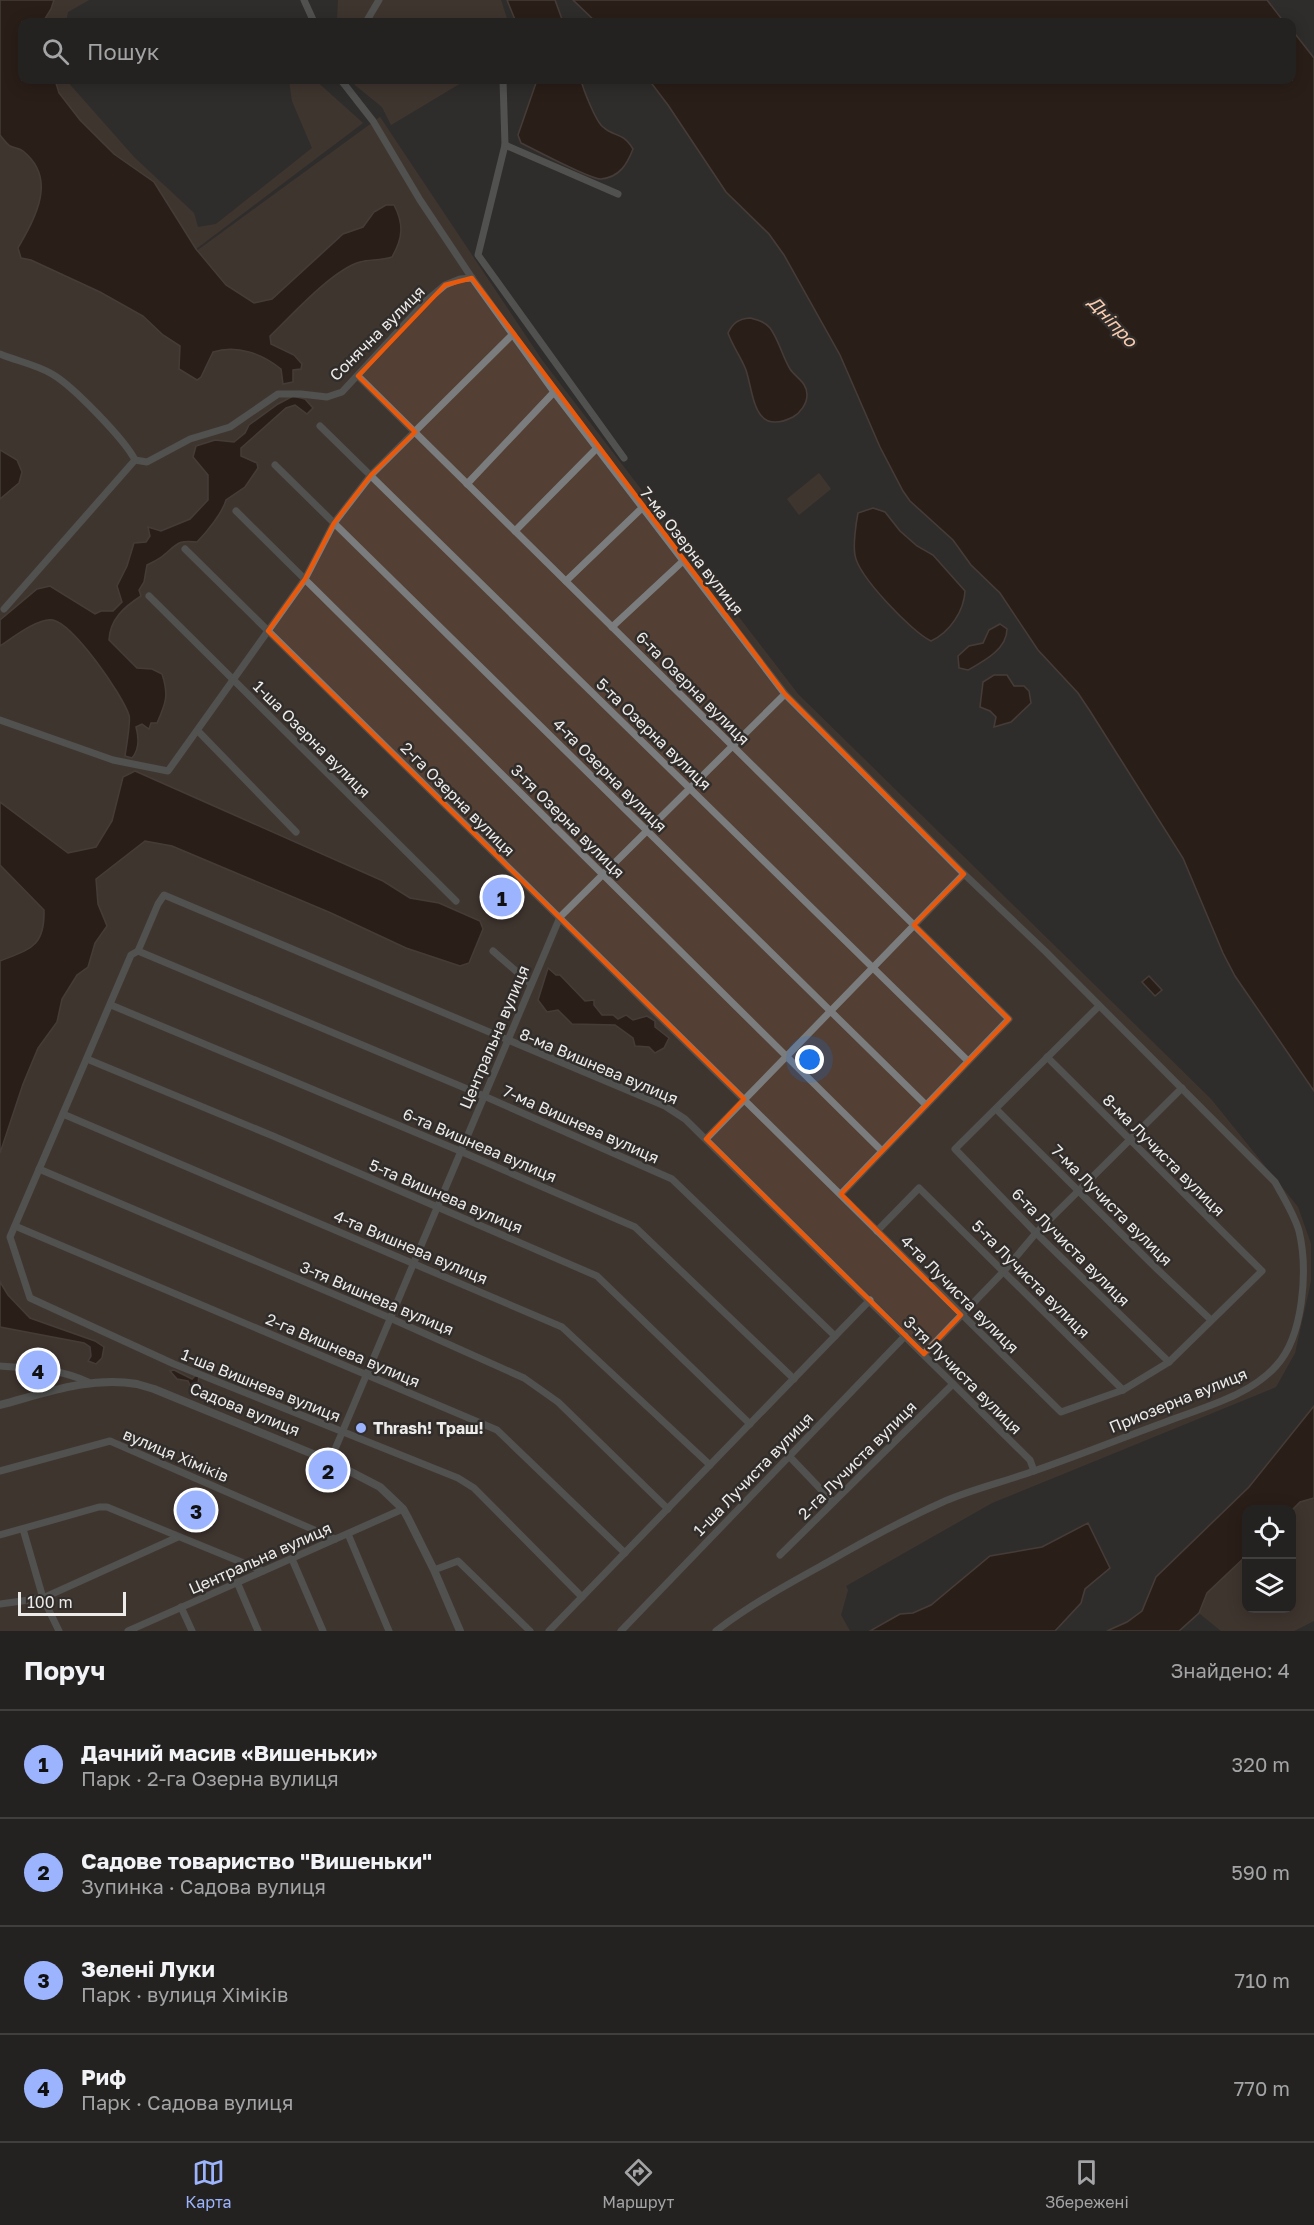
<!DOCTYPE html>
<html lang="uk">
<meta charset="utf-8">
<style>
body{margin:0;font-family:"Golos Text",sans-serif;background:#2c2a29;color:#f1f3f6}
.controls{position:absolute;right:18px;bottom:18px;display:grid;overflow:hidden;border-radius:12px;box-shadow:0 3px 15px #0003}
.controls button{width:54px;height:54px;display:grid;place-items:center;padding:0;border:0;border-bottom:2px solid #413f3e;background:#242220;color:#f1f3f6;font:30px sans-serif}
.scale{position:absolute;left:18px;bottom:15px;width:108px;box-sizing:border-box;padding-left:6px;border:3px solid #edebea;border-top:0;font-size:16px;line-height:21px;white-space:nowrap;color:#edebea;-webkit-text-stroke:4px #302d2b;paint-order:stroke}
.you{position:absolute;left:810px;top:1060px;width:21px;height:21px;margin:-15px;border:4px solid #fff;border-radius:50%;background:#1a73e8;box-shadow:0 0 0 9px #1a73e833}
.badge{display:grid;place-items:center;width:39px;height:39px;border-radius:50%;background:#9cb4fd;color:#111;font-size:20px;font-weight:700}
.pin{position:absolute;translate:-50% -50%;border:3px solid #fff;box-shadow:0 2px 6px #0006}
.list{margin:0;padding:0;list-style:none}
h2{display:flex;justify-content:space-between;align-items:center;height:78px;margin:0;padding:0 24px;font-size:26px}
h2 small{font-size:20px;font-weight:400;color:#a3a4a5}
.list li{display:grid;grid-template-columns:39px 1fr auto;gap:18px;align-items:center;box-sizing:border-box;height:108px;padding:0 24px;border-top:2px solid #413f3e}
.list b{display:block;font-size:22px;white-space:nowrap}
.list p{margin:0;font-size:20px;white-space:nowrap;color:#a3a4a5}
.list em{font-size:20px;font-style:normal;color:#a3a4a5}
.icon{flex:none;width:33px;height:33px;fill:none;stroke:currentColor;stroke-width:2;stroke-linecap:round;stroke-linejoin:round}
.map{position:relative;flex:none;width:1314px;height:1631px;overflow:hidden}
.search{position:absolute;background:#242220;box-shadow:0 3px 15px #0003;left:18px;right:18px;top:18px;height:66px;display:flex;align-items:center;gap:15px;box-sizing:border-box;padding:0 21px;border-radius:12px;color:#a3a4a5;font-size:22px}
.sheet{height:510px;background:#242220}
nav{display:flex;justify-content:space-around;align-items:center;box-sizing:border-box;height:84px;border-top:2px solid #413f3e;background:#242220;font-size:16px;color:#a3a4a5}
nav a{display:grid;justify-items:center;gap:3px}
nav .on{color:#9cb4fd}
.map>svg:first-child{display:block}
.green{fill:#533f33}
.water{fill:#250c00;stroke:#614f46;stroke-width:1.5}
.lines{fill:none;stroke-linecap:round;stroke-linejoin:round}
.minor{stroke:#7b7c7d;stroke-width:7}
.tertiary{stroke:#7b7c7d;stroke-width:8}
.marked{fill:none;stroke:#e8590c;stroke-width:4.5;stroke-linejoin:round}
.poi-dot{fill:#9cb4fd;stroke:#302d2b;stroke-width:2}
.labels{text-anchor:middle;dominant-baseline:central;stroke-width:5;stroke-linejoin:round;paint-order:stroke}
.street-label{font-size:16px;fill:#edebea;stroke:#302d2b}
.poi-label{font-size:16px;font-weight:bold;fill:#edebea;stroke:#302d2b;text-anchor:start}
.water-label{font-size:18px;font-style:italic;fill:#f9cbaf;stroke:#302d2b}
</style>
<div class="map">
<svg width="1314" height="1631" viewBox="0 0 1314 1631">
<rect width="100%" height="100%" fill="#302d2b"/>
<g class="green">
<polygon points="54,0 89,0 68,12 66,22 43,22"/>
<polygon points="338,0 501,0 508,22 337,22"/>
<polygon points="0,21 22,80 187,258 380,117 542,360 798,694 1211,1099 1298,1207 1311,1244 1311,1281 1295,1353 1276,1387 992,1503 846,1586 848,1590 841,1615 850,1631 0,1631"/>
<polygon points="55,80 66,80 134,157 194,213 198,227 216,224 312,148 292,101 289,80 315,80 363,123 196,249 154,182 114,154 80,120 59,93"/>
<polygon points="352,80 466,80 391,125 382,107 355,85"/>
<polygon points="819,473 831,489 799,515 787,499"/>
<polygon points="1314,1498 1314,1621 1294,1631 1221,1631 1199,1613 1207,1593 1246,1556 1246,1608 1292,1608 1292,1510 1300,1502"/>
</g>
<g class="water">
<path d="M0,0H54L51,9L43,22H22V80H55L59,93L80,120L114,154L154,182L196,249L226,285L254,303L272,299L343,234L363,227L374,212L386,205H394C404,224 403,238 392,257C380,261 370,259 360,262C332,270 292,315 270,336L271,344L294,355L302,364L301,369L293,370V382L283,384L281,369C262,354 237,344 213,352L201,377L197,380L179,369L180,346L163,335L143,316L100,292L31,260L21,258L18,248C35,218 58,179 23,151C19,148 14,148 10,146C6,143 3,139 0,135Z"/>
<polygon points="507,0 555,0 563,22 516,22"/>
<polygon points="573,0 1267,0 1284,22 596,22"/>
<polygon points="1292,30 1314,58 1314,1091 1235,976 1223,953 1183,858 1090,711 1078,693 1038,650 1000,593 971,565 953,540 910,501 903,491 880,447 840,355 784,255 769,234 726,192 668,105 649,80 1292,80"/>
<path d="M535,80H581C583,89 596,122 603,127C615,138 622,131 633,149C627,164 620,177 601,179C591,180 534,149 521,143L518,135L536,83Z"/>
<path d="M750,318C757,320 764,321 770,328C779,340 782,356 790,369C796,378 807,382 807,395C807,404 800,413 793,417C753,437 754,394 746,370C741,357 733,347 728,333C733,323 738,319 750,318Z"/>
<path d="M293,396L305,399L313,408L307,414L295,405L286,408L241,448V456L257,463L258,468L245,487L226,500C223,512 206,533 197,542C179,540 178,543 165,554C160,559 153,562 147,565L144,582L139,590L141,596C124,607 110,619 109,640L137,668L152,669L162,674C169,695 166,703 157,723H151L149,729L142,724L136,727C139,738 140,749 132,758L125,756C126,749 131,720 129,715C122,694 74,625 53,620C39,617 12,638 0,646V620L37,589L50,586L95,614L101,611H113L122,602L117,586L127,566L134,543L146,542L150,536L148,527L161,531L190,519L208,500V475L193,457L196,446L215,440L234,442L245,433L249,425L278,404Z"/>
<polygon points="0,450 17,460 22,472 19,483 0,499"/>
<path d="M873,508L885,512L900,531L917,546L933,555L965,591C964,611 950,632 931,641C912,632 858,576 855,555C853,545 856,523 858,513Z"/>
<path d="M1000,624L1007,629C1007,649 984,661 968,670L959,668L958,656L969,646L983,643L989,630Z"/>
<polygon points="994,675 1007,675 1014,686 1024,686 1029,691 1031,703 1011,722 994,727 996,717 990,711 980,707 983,682"/>
<path d="M135,771L383,881L410,898L439,903L480,921L483,929L469,963L460,966L406,948L331,913L172,846L145,841L96,879L98,904L107,926L95,943L88,967L77,975L62,999L57,1022L38,1048L23,1084L0,1153V961C30,949 45,947 44,910L0,865V802L68,853L96,847L112,821L123,777Z"/>
<polygon points="548,968 556,975 560,975 585,1001 594,1000 594,1005 602,1015 613,1015 618,1019 626,1015 633,1020 647,1016 655,1021 655,1027 669,1038 664,1048 655,1053 649,1047 635,1046 633,1038 615,1025 572,1024 558,1010 547,1012 538,1000"/>
<polygon points="1149,976 1162,990 1155,996 1142,982"/>
<polygon points="0,1282 8,1295 30,1318 95,1341 104,1347 102,1358 96,1364 88,1361 91,1356 90,1347 84,1343 0,1327"/>
<path d="M174,1370L192,1379L195,1376H199L198,1383L203,1385L205,1390L200,1393C194,1391 190,1387 188,1381L177,1379L170,1371Z"/>
<polygon points="1314,1406 1314,1498 1300,1502 1292,1510 1246,1510 1246,1556 1207,1593 1199,1613 1179,1631 1107,1631 1127,1622 1142,1611 1156,1577 1249,1487"/>
<polygon points="1088,1523 1110,1568 1085,1589 1081,1603 1055,1631 870,1631 900,1614 913,1613 931,1605 990,1556 1042,1547"/>
</g>
<g class="lines">
<g class="minor">
<polyline points="304,0 314,22"/>
<polyline points="366,22 379,0"/>
<path d="M341,80L373,121L420,200L472,278L554,392L785,694L964,874L1046,952L1275,1182C1283,1197 1294,1214 1299,1231C1308,1269 1304,1336 1276,1366C1249,1396 1204,1407 1168,1421C1122,1438 1077,1456 1031,1472C1003,1482 973,1489 945,1501C905,1519 866,1540 828,1562C790,1583 751,1604 716,1631"/>
<polyline points="503,80 505,145 478,255 624,458"/>
<polyline points="505,145 618,194"/>
<path d="M0,354C17,361 37,365 52,374C73,386 125,440 135,460"/>
<polyline points="358,376 1009,1019 841,1194"/>
<polyline points="320,426 968,1061"/>
<polyline points="135,460 147,462 190,439 230,427 278,394 301,394 327,397 342,392 425,302 445,285 460,279 472,278"/>
<polyline points="275,465 926,1105"/>
<polyline points="467,484 554,392"/>
<polyline points="236,511 882,1151"/>
<polyline points="515,531 597,448"/>
<polyline points="185,549 1061,1412 1123,1390 1169,1362 1262,1271 1047,1057"/>
<polyline points="566,581 642,508"/>
<polyline points="149,596 456,901"/>
<polyline points="4,609 135,460"/>
<polyline points="612,627 683,561"/>
<polyline points="0,720 113,760 168,771 305,579 334,523 371,475 513,334"/>
<polyline points="198,731 296,832"/>
<polyline points="138,951 484,1096 672,1179 835,1336"/>
<polyline points="493,951 531,984"/>
<polyline points="111,1005 460,1151 635,1227 794,1379"/>
<polyline points="1099,1006 955,1149 1036,1233 1169,1362"/>
<polyline points="87,1059 273,1136 597,1276 750,1424"/>
<polyline points="996,1109 1157,1269 1211,1320"/>
<polyline points="63,1114 562,1327 710,1465"/>
<polyline points="706,1139 964,874"/>
<polyline points="39,1169 390,1318 524,1378 558,1402 668,1509"/>
<polyline points="15,1226 497,1430 625,1553"/>
<polyline points="877,1231 919,1188 1123,1390"/>
<polyline points="924,1354 1004,1271 1036,1233 1182,1088"/>
<path d="M0,1366C31,1368 60,1369 88,1382"/>
<polyline points="789,1456 833,1502"/>
<polyline points="330,1461 560,917 785,694"/>
<polyline points="0,1471 110,1441 335,1539"/>
<polyline points="23,1529 43,1598 59,1631"/>
<polyline points="348,1534 389,1631"/>
<polyline points="0,1535 99,1507 107,1507 263,1571"/>
<polyline points="780,1555 953,1384"/>
<polyline points="292,1559 323,1631"/>
<polyline points="434,1570 458,1561 530,1631"/>
<polyline points="237,1582 258,1631"/>
<polyline points="582,1597 474,1488 458,1478 174,1364 30,1298 10,1237 131,955 138,951 158,904 164,895 665,1106 685,1119 1030,1460 1034,1471"/>
<polyline points="0,1604 43,1598 178,1537"/>
<polyline points="181,1607 192,1631"/>
<polyline points="128,1631 403,1509"/>
<polyline points="549,1631 870,1300"/>
<polyline points="621,1631 905,1336"/>
</g>
<path class="tertiary" d="M0,1405C45,1393 90,1376 137,1384L154,1389L330,1461L380,1487L403,1509L408,1518L434,1570L460,1631"/>
</g>
<path d="M0 0H1314V1631H0ZM472,278L785,694L964,874L914,925L1009,1019L841,1194L961,1315L924,1354L706,1139L744,1099L268,631L305,579L334,523L371,475L415,432L358,376L445,285Z" fill="#302d2b" fill-opacity=".55" fill-rule="evenodd"/>
<path class="marked" d="M472,278L785,694L964,874L914,925L1009,1019L841,1194L961,1315L924,1354L706,1139L744,1099L268,631L305,579L334,523L371,475L415,432L358,376L445,285Z"/>
<circle class="poi-dot" cx="361" cy="1428" r="6"/>
<g class="labels">
<g class="street-label">
<text transform="translate(377 333) rotate(-45)">Сонячна вулиця</text>
<text transform="translate(692 551) rotate(52)">7-ма Озерна вулиця</text>
<text transform="translate(693 688) rotate(45)">6-та Озерна вулиця</text>
<text transform="translate(654 734) rotate(44)">5-та Озерна вулиця</text>
<text transform="translate(312 739) rotate(45)">1-ша Озерна вулиця</text>
<text transform="translate(610 775) rotate(45)">4-та Озерна вулиця</text>
<text transform="translate(458 799) rotate(45)">2-га Озерна вулиця</text>
<text transform="translate(568 821) rotate(45)">3-тя Озерна вулиця</text>
<text transform="translate(494 1037) rotate(-67)">Центральна вулиця</text>
<text transform="translate(599 1066) rotate(23)">8-ма Вишнева вулиця</text>
<text transform="translate(581 1124) rotate(24)">7-ма Вишнева вулиця</text>
<text transform="translate(480 1145) rotate(23)">6-та Вишнева вулиця</text>
<text transform="translate(1164 1155) rotate(45)">8-ма Лучиста вулиця</text>
<text transform="translate(446 1196) rotate(23)">5-та Вишнева вулиця</text>
<text transform="translate(1112 1205) rotate(45)">7-ма Лучиста вулиця</text>
<text transform="translate(411 1247) rotate(23)">4-та Вишнева вулиця</text>
<text transform="translate(1071 1247) rotate(45)">6-та Лучиста вулиця</text>
<text transform="translate(1031 1279) rotate(45)">5-та Лучиста вулиця</text>
<text transform="translate(960 1294) rotate(45)">4-та Лучиста вулиця</text>
<text transform="translate(377 1298) rotate(23)">3-тя Вишнева вулиця</text>
<text transform="translate(343 1350) rotate(23)">2-га Вишнева вулиця</text>
<text transform="translate(963 1375) rotate(45)">3-тя Лучиста вулиця</text>
<text transform="translate(261 1385) rotate(22)">1-ша Вишнева вулиця</text>
<text transform="translate(1178 1400) rotate(-22)">Приозерна вулиця</text>
<text transform="translate(245 1409) rotate(22)">Садова вулиця</text>
<text transform="translate(176 1455) rotate(23)">вулиця Хіміків</text>
<text transform="translate(857 1460) rotate(-45)">2-га Лучиста вулиця</text>
<text transform="translate(753 1474) rotate(-46)">1-ша Лучиста вулиця</text>
<text transform="translate(260 1558) rotate(-24)">Центральна вулиця</text>
</g>
<g class="poi-label">
<text x="373" y="1428">Thrash! Траш!</text>
</g>
<g class="water-label">
<text transform="translate(1113 321) rotate(47)">Дніпро</text>
</g>
</g>
</svg>
<div class="controls">
<button><svg class="icon" aria-label="locate" viewBox="0 0 24 24"><circle cx="12" cy="12" r="6"/><path d="M12 2v4M12 18v4M2 12h4M18 12h4"/></svg></button>
<button><svg class="icon" aria-label="layers" viewBox="0 0 24 24"><path d="M12 4l9 5-9 5-9-5zM3 14l9 5 9-5"/></svg></button>
</div>
<div class="scale">100 m</div>
<div class="you"></div>
<div class="pin badge" style="left:502px;top:897px">1</div>
<div class="pin badge" style="left:328px;top:1470px">2</div>
<div class="pin badge" style="left:196px;top:1510px">3</div>
<div class="pin badge" style="left:38px;top:1370px">4</div>
<div class="search"><svg class="icon" aria-label="search" viewBox="0 0 24 24"><circle cx="10" cy="10" r="6"/><path d="M15 15l6 6"/></svg>Пошук</div>
</div>
<section class="sheet">
<h2>Поруч<small>Знайдено: 4</small></h2>
<ul class="list">
<li><span class="badge">1</span><div><b>Дачний масив «Вишеньки»</b><p>Парк · 2-га Озерна вулиця</p></div><em>320 m</em></li>
<li><span class="badge">2</span><div><b>Садове товариство &quot;Вишеньки&quot;</b><p>Зупинка · Садова вулиця</p></div><em>590 m</em></li>
<li><span class="badge">3</span><div><b>Зелені Луки</b><p>Парк · вулиця Хіміків</p></div><em>710 m</em></li>
<li><span class="badge">4</span><div><b>Риф</b><p>Парк · Садова вулиця</p></div><em>770 m</em></li>
</ul>
</section>
<nav>
<a class="on"><svg class="icon" aria-label="map" viewBox="0 0 24 24"><path d="M3 6l6-2 6 2 6-2v14l-6 2-6-2-6 2zM9 4v14M15 6v14"/></svg>Карта</a>
<a><svg class="icon" aria-label="directions" viewBox="0 0 24 24"><path d="M12 3l9 9-9 9-9-9zM9 14v-3h6M13 9l2 2-2 2"/></svg>Маршрут</a>
<a><svg class="icon" aria-label="saved" viewBox="0 0 24 24"><path d="M7 4h10v16l-5-4-5 4z"/></svg>Збережені</a>
</nav>
